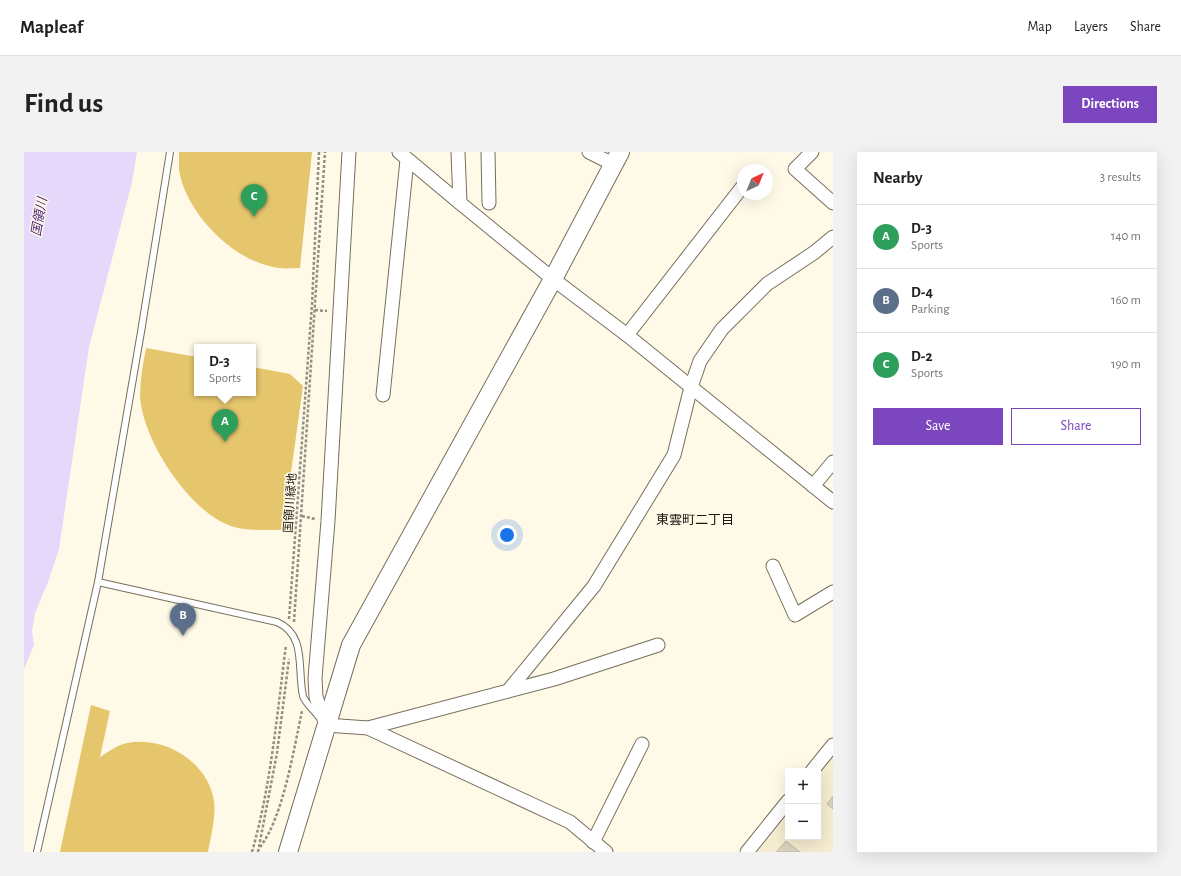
<!DOCTYPE html>
<meta charset="utf-8">
<style>
body{margin:0;font-family:"Alegreya Sans","Noto Sans JP",sans-serif;background:#f2f2f2;color:#222}
.controls{position:absolute;right:12px;bottom:12px;display:grid;overflow:hidden;border-radius:0px;box-shadow:0 4px 16px #0002}
.controls button{width:36px;height:36px;display:grid;place-items:center;padding:0;border:0;border-bottom:1px solid #e0e0e0;background:#fff;color:#222;font:20px sans-serif}
.compass{position:absolute;left:713px;top:12px;width:36px;height:36px;border-radius:50%;background:#fff;box-shadow:0 4px 16px #0002;rotate:43deg}
.you{position:absolute;left:483px;top:383px;width:14px;height:14px;margin:-10px;border:3px solid #fff;border-radius:50%;background:#1a73e8;box-shadow:0 0 0 6px #1a73e833}
.badge{display:grid;place-items:center;width:26px;height:26px;border-radius:50%;background:#7b46be;color:#fff;font-size:13px;font-weight:700}
.pin{position:absolute;translate:-50% -33px;filter:drop-shadow(0 1px 2px #0008)}
.pin::after{content:'';position:absolute;top:21px;width:14px;height:12px;background:inherit;clip-path:polygon(0 0,100% 0,50% 100%)}
.popup{position:absolute;left:170px;top:192px;width:62px;height:52px;box-sizing:border-box;display:grid;place-content:center;border-radius:0px;background:#fff;filter:drop-shadow(0 1px 3px #0005);font-size:13px;white-space:nowrap;color:#767676}
.popup b{font-size:15px;color:#222}
.popup::after{content:'';position:absolute;left:50%;top:100%;margin-left:-8px;border:8px solid transparent;border-top-color:#fff}
.list{margin:0;padding:0;list-style:none}
h2{display:flex;justify-content:space-between;align-items:center;height:52px;margin:0;padding:0 16px;font-size:17px}
h2 small{font-size:13px;font-weight:400;color:#767676}
.list li{display:grid;grid-template-columns:26px 1fr auto;gap:12px;align-items:center;box-sizing:border-box;height:64px;padding:0 16px;border-top:1px solid #e0e0e0}
.list b{display:block;font-size:15px;white-space:nowrap}
.list p{margin:0;font-size:13px;white-space:nowrap;color:#767676}
.list em{font-size:13px;font-style:normal;color:#767676}
.actions{display:flex;gap:8px;padding:12px 16px}
.actions a{flex:1;padding:9px 0;border:1px solid #7b46be;border-radius:0px;text-align:center;font-size:14px;color:#7b46be}
.actions .main{background:#7b46be;color:#fff}
.map{position:relative;flex:none;width:809px;height:700px;overflow:hidden;border-radius:0px}
header{display:flex;align-items:center;gap:24px;box-sizing:border-box;height:56px;padding:0 20px;background:#fff;border-bottom:1px solid #e0e0e0}
header strong{font-size:19px}
nav{display:flex;gap:22px;margin-inline-start:auto;font-size:14px}
.intro{display:flex;align-items:center;justify-content:space-between;box-sizing:border-box;height:96px;padding:0 24px}
h1{margin:0;font-size:28px}
.button{padding:10px 18px;border-radius:0px;background:#7b46be;color:#fff;font-size:14px;font-weight:700}
main{display:flex;gap:24px;padding:0 24px}
aside{flex:1;background:#fff;border-radius:0px;box-shadow:0 4px 16px #0002}
.map>svg:first-child{display:block}
.built{fill:#f6ecd0}
.green{fill:#e6c66d}
.water{fill:#e4d8fb}
.building{fill:#dad2be;stroke:#c3bba8}
.lines{fill:none;stroke-linecap:round;stroke-linejoin:round}
.lane-casing{stroke:#766f5d;stroke-width:8}
.street-casing{stroke:#766f5d;stroke-width:15}
.secondary-casing{stroke:#766f5d;stroke-width:20}
.path{stroke:#928e81;stroke-width:2.5;stroke-dasharray:3 2;stroke-linecap:butt}
.lane{stroke:#fff;stroke-width:6}
.street{stroke:#fff;stroke-width:13}
.secondary{stroke:#fff;stroke-width:18}
.labels{text-anchor:middle;dominant-baseline:central;stroke-width:3;stroke-linejoin:round;paint-order:stroke}
.street-label{font-size:12px;fill:#1a1810;stroke:#fff9e8}
.water-label{font-size:13px;font-style:italic;fill:#471878;stroke:#fff9e8}
.neighbourhood-label{font-size:13px;fill:#1a1810;stroke:#fff9e8}
</style>
<header>
<strong>Mapleaf</strong>
<nav><a>Map</a><a>Layers</a><a>Share</a></nav>
</header>
<div class="intro"><h1>Find us</h1><a class="button">Directions</a></div>
<main>
<div class="map">
<svg width="809" height="700" viewBox="0 0 809 700">
<rect width="100%" height="100%" fill="#fff9e8"/>
<polygon class="built" points="809,600 809,700 729,700 764,656 764,685 794,685 794,619"/>
<g class="green">
<path d="M155,0H288L276,116C269,116 262,117 255,116C211,111 162,62 155,18C155,13 155,6 155,0Z"/>
<path d="M122,196L173,205V241H229V215L266,222L279,234L259,378C243,378 225,379 210,375C167,363 118,288 116,244C116,228 119,212 122,196Z"/>
<path d="M67,553L86,559L76,605C84,600 93,593 103,591C140,584 184,609 190,649C192,666 187,683 184,700H36Z"/>
</g>
<polygon class="water" points="0,0 113,0 108,30 65,195 35,397 24,430 11,461 8,479 10,493 0,517"/>
<g class="building">
<polygon points="809,644 809,657 803,652"/>
<polygon points="762,689 776,700 752,700"/>
</g>
<g class="lines">
<defs>
<g id="lane">
<path d="M146,0L117,180L74,430L253,470C283,483 273,517 279,544C281,551 290,558 294,564"/>
<polyline points="13,700 74,430"/>
</g>
<g id="street">
<polyline points="325,0 304,369 291,526 292,545 302,573 344,576 546,670 582,700"/>
<polyline points="375,0 436,51"/>
<polyline points="434,0 436,51 529,127 603,183 809,350"/>
<polyline points="464,0 465,51"/>
<polyline points="565,0 589,12"/>
<polyline points="788,0 771,17 809,51"/>
<polyline points="603,183 719,34"/>
<polyline points="359,243 383,8"/>
<polyline points="789,334 809,310"/>
<polyline points="749,414 771,463 809,440"/>
<polyline points="484,539 570,434 650,303 667,235 676,209 698,177 743,132 791,100 809,85"/>
<polyline points="344,576 530,527 634,493"/>
<polyline points="788,619 809,593"/>
<polyline points="569,690 618,592"/>
<polyline points="723,700 764,649"/>
</g>
<polyline id="secondary" points="264,700 327,493 529,127 596,0"/>
</defs>
<use href="#lane" class="lane-casing"/>
<use href="#street" class="street-casing"/>
<use href="#secondary" class="secondary-casing"/>
<g class="path">
<polyline points="291,158 303,159"/>
<polyline points="278,364 291,367"/>
<polyline points="265,467 288,152 295,0"/>
<polyline points="270,470 301,0"/>
<path d="M236,695C259,666 270,596 278,559"/>
<path d="M228,700C247,633 253,563 262,493"/>
<polyline points="234,700 253,601 265,507"/>
</g>
<use href="#lane" class="lane"/>
<use href="#street" class="street"/>
<use href="#secondary" class="secondary"/>
</g>
<g class="labels">
<g class="street-label">
<text transform="translate(266 351) rotate(-86)">国領川緑地</text>
</g>
<g class="water-label">
<text transform="translate(16 65) rotate(-80)">国領川</text>
</g>
<g class="neighbourhood-label">
<text x="671" y="368">東雲町二丁目</text>
</g>
</g>
</svg>
<div class="controls">
<button>+</button>
<button>−</button>
</div>
<svg class="compass" viewBox="-18 -18 36 36"><path d="M0-13l5 13h-10z" fill="#e53935"/><path d="M0 13l5-13h-10z" fill="#767676"/></svg>
<div class="you"></div>
<div class="pin badge" style="left:201px;top:290px;background:#2e9e5b">A</div>
<div class="popup"><b>D-3</b>Sports</div>
<div class="pin badge" style="left:159px;top:484px;background:#5c6f8a">B</div>
<div class="pin badge" style="left:230px;top:65px;background:#2e9e5b">C</div>
</div>
<aside>
<h2>Nearby<small>3 results</small></h2>
<ul class="list">
<li><span class="badge" style="background:#2e9e5b">A</span><div><b>D-3</b><p>Sports</p></div><em>140 m</em></li>
<li><span class="badge" style="background:#5c6f8a">B</span><div><b>D-4</b><p>Parking</p></div><em>160 m</em></li>
<li><span class="badge" style="background:#2e9e5b">C</span><div><b>D-2</b><p>Sports</p></div><em>190 m</em></li>
</ul>
<div class="actions"><a class="main">Save</a><a>Share</a></div>
</aside>
</main>
